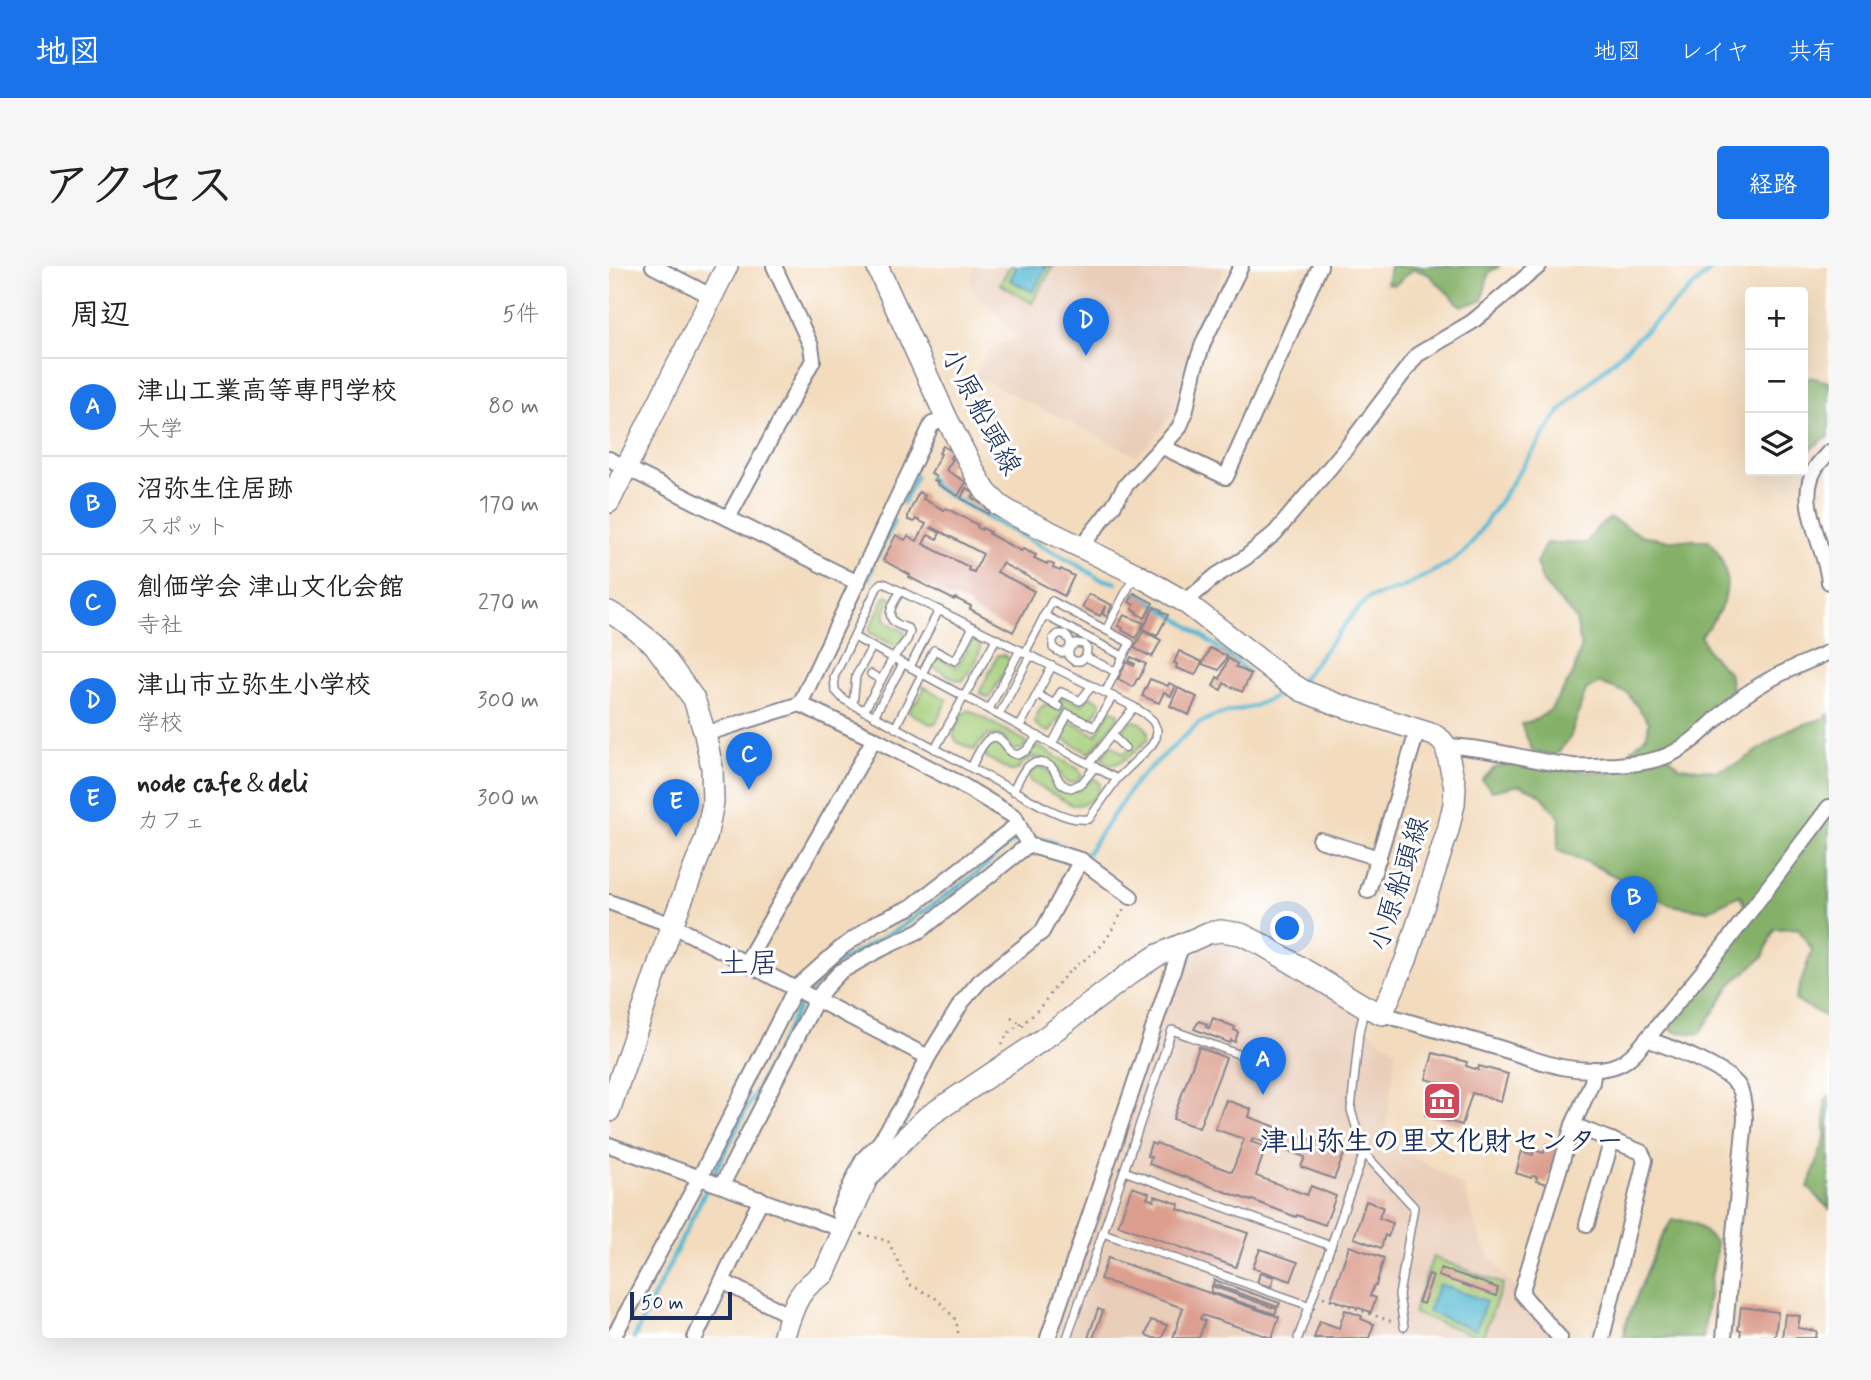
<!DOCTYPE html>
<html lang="ja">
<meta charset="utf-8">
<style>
body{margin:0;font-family:Mynerve,"Klee One",sans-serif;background:#f6f6f6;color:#222}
.controls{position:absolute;right:21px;top:21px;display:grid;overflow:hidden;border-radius:7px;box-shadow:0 7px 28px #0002}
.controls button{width:63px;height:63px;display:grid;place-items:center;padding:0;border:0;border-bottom:2px solid #e0e0e0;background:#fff;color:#222;font:35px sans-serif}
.scale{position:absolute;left:21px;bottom:18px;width:102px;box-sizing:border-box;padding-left:7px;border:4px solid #1b2f5e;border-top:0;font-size:19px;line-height:24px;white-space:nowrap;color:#1b2f5e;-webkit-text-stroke:5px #fff;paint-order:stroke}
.you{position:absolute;left:679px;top:663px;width:24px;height:24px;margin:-18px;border:5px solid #fff;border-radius:50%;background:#1a73e8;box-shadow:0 0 0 10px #1a73e833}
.badge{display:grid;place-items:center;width:46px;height:46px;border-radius:50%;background:#1a73e8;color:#fff;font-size:23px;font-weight:700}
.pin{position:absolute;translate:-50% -58px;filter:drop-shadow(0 2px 4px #0008)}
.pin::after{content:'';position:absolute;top:37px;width:24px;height:21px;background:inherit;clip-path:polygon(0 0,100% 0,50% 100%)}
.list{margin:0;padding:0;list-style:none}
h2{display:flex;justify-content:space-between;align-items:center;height:91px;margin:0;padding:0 28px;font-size:30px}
h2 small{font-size:23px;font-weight:400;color:#767676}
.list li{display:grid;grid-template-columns:46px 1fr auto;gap:21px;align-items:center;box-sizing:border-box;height:98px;padding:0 28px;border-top:2px solid #e0e0e0}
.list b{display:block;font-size:26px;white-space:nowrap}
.list p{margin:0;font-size:23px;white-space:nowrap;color:#767676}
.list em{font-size:23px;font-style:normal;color:#767676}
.icon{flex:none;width:38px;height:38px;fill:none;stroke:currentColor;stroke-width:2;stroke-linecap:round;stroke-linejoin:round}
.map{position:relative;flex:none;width:1220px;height:1072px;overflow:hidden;border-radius:7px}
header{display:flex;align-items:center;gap:42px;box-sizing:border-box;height:98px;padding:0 35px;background:#1a73e8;color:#fff}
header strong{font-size:33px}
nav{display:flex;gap:38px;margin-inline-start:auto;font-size:24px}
.intro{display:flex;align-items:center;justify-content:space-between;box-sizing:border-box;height:168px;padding:0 42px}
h1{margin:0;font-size:49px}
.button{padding:18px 32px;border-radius:7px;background:#1a73e8;color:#fff;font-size:24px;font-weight:700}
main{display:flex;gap:42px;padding:0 42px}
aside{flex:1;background:#fff;border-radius:7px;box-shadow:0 7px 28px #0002}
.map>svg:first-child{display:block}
.built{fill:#e9ceb9}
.green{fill:#a5cd78;stroke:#607e6b;stroke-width:2}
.forest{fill:#84b068;stroke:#507063;stroke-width:2}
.water{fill:#55b9d3;stroke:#387498;stroke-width:2}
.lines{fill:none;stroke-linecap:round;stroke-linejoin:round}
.stream{stroke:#55b9d3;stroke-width:4.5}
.building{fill:#dc9f8f;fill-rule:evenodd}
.lane-casing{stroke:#87858e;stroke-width:10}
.street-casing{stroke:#87858e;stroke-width:18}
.secondary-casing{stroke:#87858e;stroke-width:24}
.path{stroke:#87858e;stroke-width:2.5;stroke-dasharray:2 5;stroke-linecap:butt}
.lane{stroke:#fff;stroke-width:7}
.street{stroke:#fff;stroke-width:14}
.secondary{stroke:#fff;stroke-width:21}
.labels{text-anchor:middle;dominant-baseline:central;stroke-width:6;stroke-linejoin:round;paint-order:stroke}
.street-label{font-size:28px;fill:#1b2f5e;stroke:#fff}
.poi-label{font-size:28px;font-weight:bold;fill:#1b2f5e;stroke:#fff}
.neighbourhood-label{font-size:30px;fill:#1b2f5e;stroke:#fff}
</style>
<header>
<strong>地図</strong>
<nav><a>地図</a><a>レイヤ</a><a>共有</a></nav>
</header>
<div class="intro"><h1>アクセス</h1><a class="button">経路</a></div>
<main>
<aside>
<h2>周辺<small>5件</small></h2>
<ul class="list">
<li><span class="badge">A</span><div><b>津山工業高等専門学校</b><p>大学</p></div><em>80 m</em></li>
<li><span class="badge">B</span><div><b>沼弥生住居跡</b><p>スポット</p></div><em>170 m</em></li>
<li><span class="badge">C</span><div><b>創価学会 津山文化会館</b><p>寺社</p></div><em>270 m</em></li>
<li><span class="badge">D</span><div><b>津山市立弥生小学校</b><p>学校</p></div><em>300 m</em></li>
<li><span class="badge">E</span><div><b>node cafe＆deli</b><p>カフェ</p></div><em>300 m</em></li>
</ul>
</aside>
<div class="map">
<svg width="1220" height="1072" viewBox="0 0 1220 1072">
<rect width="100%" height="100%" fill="#fff"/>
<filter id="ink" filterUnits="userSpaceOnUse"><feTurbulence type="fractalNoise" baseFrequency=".0143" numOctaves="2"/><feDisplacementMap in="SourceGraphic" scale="14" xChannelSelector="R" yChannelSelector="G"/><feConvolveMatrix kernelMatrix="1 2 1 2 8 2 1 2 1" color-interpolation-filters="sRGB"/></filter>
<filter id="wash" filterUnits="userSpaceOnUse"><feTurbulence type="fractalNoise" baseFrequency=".00686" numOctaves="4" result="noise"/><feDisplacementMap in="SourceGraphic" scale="28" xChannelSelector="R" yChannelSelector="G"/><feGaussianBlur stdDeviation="1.57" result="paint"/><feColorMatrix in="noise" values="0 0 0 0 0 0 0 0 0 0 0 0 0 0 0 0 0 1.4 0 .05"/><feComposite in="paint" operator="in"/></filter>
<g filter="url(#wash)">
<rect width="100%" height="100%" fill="#f3dbbd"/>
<g class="built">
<polygon points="365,0 617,0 580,82 564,147 542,176 527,189 366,110 381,83 407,71 360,18"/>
<polygon points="607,673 630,675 739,739 765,769 787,784 776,874 854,920 874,980 892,1006 953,1072 445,1072 562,727 573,703 589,683"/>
</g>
<g class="green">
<polygon points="401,0 444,0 423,37 391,18"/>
<path d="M279,330L282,333C269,353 277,358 296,366L293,375L288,379H284L261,367L260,364L276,331Z"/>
<path d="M365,374L371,377C373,389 361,406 353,415L346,413L323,400L322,398L326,391L348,401L361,377Z"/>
<polygon points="389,389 395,389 402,395 380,432 372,428 371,425"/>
<polygon points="314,420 338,434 327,457 321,458 300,446 304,437 308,436 315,423"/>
<path d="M453,430L472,439L481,430L491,436L492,438L483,454L456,441L441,466C436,466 429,461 426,457C427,450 430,441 437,438L449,444L454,439L451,434Z"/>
<path d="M360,444L416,475L417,478L414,483L404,484C396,472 392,466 378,470L365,484L348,476L344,468L354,448Z"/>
<polygon points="504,444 510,448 508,453 482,486 480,487 453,472 459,458 462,456 487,469 499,448"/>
<path d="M526,455L532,457L539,465V473C529,483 513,500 499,499L493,493V490L503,479L515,488L523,480L511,468L521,456Z"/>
<path d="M384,475H390L394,479L395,484L404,492L415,491L426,481H430L469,503L473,510L467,516L458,517C452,512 452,509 448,502C443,495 434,493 426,491L413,497L409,504L401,505L377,491C375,483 377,477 384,475Z"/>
<path d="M429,500C449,503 437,528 469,525L485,512L491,517C490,532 477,540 463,539L421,515L420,508Z"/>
<polygon points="824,991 894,1018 873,1072 804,1047"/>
</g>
<g class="forest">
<polygon points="781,0 891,0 880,6 873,35 852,40 819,8 805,3 786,19 778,18"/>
<polygon points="1201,111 1220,116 1220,172 1217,171 1194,189 1194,117"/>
<path d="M1001,252L1032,269L1056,274H1100C1104,280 1110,286 1112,293C1126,324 1112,347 1092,370L1099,386L1120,407L1123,422L1102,450L1080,469L1047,479L1071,501L1107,505L1130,497L1181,463L1215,452L1220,448V752L1186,734L1203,684L1189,662L1165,663L1154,691L1122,718L1091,768L1066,766L1048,753L1097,713L1119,663L1136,641L1131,629L1098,645L1062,639L980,597L948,584L951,552L931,528L911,519L883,525L873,514L885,502L904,498L997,507L1015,503L1023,483L1038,469L1040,456L1018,427L991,417L977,424L961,472L947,489L924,486L912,458L928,453L941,444L964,408L972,381L967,353L934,317L927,297L937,277H977L989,261Z"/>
<polygon points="1220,829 1220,943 1199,921 1216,873 1216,834"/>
<path d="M1063,954C1086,953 1092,961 1107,977V988L1103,1007L1094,1072H1015L1016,1059L1049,978Z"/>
</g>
<g class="water">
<polygon points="408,0 438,0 424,26 401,14"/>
<polygon points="830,1018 877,1035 867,1064 819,1046"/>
</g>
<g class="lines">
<g class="stream">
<polyline points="320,211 326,221 379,252 469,299 489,312 507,317"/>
<polyline points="294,237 307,210"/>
<polyline points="269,290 285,255"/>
<polyline points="259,313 264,301"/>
<path d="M527,327C567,349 603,376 638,405"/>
<polyline points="691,416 745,347 760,332 791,323 837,299 854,287 865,274 948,149 964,132 1106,0"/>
<path d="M25,1072L107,903L192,737C220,692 248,689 289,663C314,646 339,628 364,610C377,601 398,576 410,573C432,567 457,582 477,589L528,514L590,457L608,449L645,440L665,431L677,424"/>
</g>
</g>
<g id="blocks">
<g class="building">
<polygon points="334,180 344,186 341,192 344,193 337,204 357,216 349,230 328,218 329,216 325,214 327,211 322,207 332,188 330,187"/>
<polygon points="357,222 366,227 363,232 378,241 377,243 381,245 379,248 352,232"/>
<path d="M310,226L316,230L314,233L335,244L337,242L369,259L368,261L372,264L373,262L381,266L380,268L412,285L414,283L427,289L425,292L438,298L439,296L445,299L444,302L451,305L452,303L465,310L455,330L393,297L388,306L425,325L404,366L361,343L362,340L346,332L345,334L300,311L301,309L274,294L287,269L296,274L299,270L308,275L317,258L307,253L305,256L299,254V249ZM323,261L374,288L365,306L359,304L360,301L314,278L319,269L328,273L331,267L322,262Z"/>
<polygon points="525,327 544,337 536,352 527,347 528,345 523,343 525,339 520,336"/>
<polygon points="480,328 503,339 498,351 494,348 496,340 491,350 473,341"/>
<polygon points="545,341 553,344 552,346 559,349 548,370 534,363"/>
<polygon points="515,349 535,357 527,372 513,364 514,362 509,360"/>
<polygon points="534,365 552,374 543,391 525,382"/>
<polygon points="601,382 618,390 610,404 593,398"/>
<polygon points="570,385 593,396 586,409 567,402 568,398 565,397"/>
<polygon points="522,391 537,398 530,413 528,413 524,421 509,413 517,396 525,400 526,398 520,395"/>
<polygon points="619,392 628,398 627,401 642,408 633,426 615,417 612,424 604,420 608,411 611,413"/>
<polygon points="541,413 559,420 560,417 567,420 562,430 555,426 550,437 533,430"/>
<polygon points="569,422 588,431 580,449 561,440"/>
<polygon points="604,752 626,761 625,764 629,766 626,776 622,774 621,777 585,763 590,755 598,758 597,761 600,762"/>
<polygon points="590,781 617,792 590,862 564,853"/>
<polygon points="824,787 858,796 857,800 869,804 870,800 899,808 892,835 863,827 853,859 816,849 822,823 848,830 850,823 817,813"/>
<polygon points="617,834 642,843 640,851 736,886 725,913 692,901 696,891 644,872 642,876 657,881 647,910 698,929 702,920 727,930 716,959 688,949 687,951 643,934 642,935 540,898 542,891 538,890 542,877 546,879 547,877 623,906 635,873 606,863"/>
<polygon points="937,878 950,881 938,918 927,915 928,911 923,910 922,912 907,907 913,885 924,889 925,884 935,887"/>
<polygon points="523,921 540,927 538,932 545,935 546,930 570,938 569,943 639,967 627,1001 509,959"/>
<polygon points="757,935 774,941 770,952 784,957 779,971 776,969 772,982 745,972"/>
<polygon points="740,980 775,992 767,1019 765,1019 761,1030 767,1032 762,1046 722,1033"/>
<polygon points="651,983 689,996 682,1015 644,1002"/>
<polygon points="499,992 670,1051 663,1072 593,1049 591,1053 596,1055 590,1072 564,1072 574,1042 491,1013"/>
<polygon points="832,1002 889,1022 887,1030 829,1010"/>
<polygon points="651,1007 665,1011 662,1021 648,1017"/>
<polygon points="820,1008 824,1010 814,1038 809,1036"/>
<polygon points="605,1014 671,1037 669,1041 604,1018"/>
<polygon points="603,1020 668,1043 666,1048 602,1026"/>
<polygon points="1132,1041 1169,1046 1166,1071 1153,1070 1153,1072 1131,1072 1132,1064 1129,1064"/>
<polygon points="489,1043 494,1045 484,1072 479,1072"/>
<polygon points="736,1044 753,1050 752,1053 765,1058 760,1072 705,1072 711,1055 730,1062"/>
<polygon points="1176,1048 1191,1050 1189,1062 1208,1065 1207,1072 1173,1072"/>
<polygon points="542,1054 558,1059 553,1072 544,1072 537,1069"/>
</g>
</g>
</g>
<g filter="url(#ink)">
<use href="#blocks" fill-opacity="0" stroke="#87858e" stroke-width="2"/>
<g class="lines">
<defs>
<g id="lane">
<path d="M272,317L277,318L523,440L536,448L544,455L548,464L547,472L542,480L508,513L480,553C463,555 450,548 435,541L234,433L226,424L225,411L268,322Z"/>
<polyline points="435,349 514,390"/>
<polyline points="497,364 526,309"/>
<polyline points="245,371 508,513"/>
<polyline points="444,373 444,382 452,387 458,385 466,377 475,378 478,383 477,391"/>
<polyline points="444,373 449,368 456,368 461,375 461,380"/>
<polyline points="460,383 460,391 465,395 471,395 477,391"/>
<polyline points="416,387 443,335 521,377 496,427"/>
<polyline points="477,391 507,406"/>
<polyline points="301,401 330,344"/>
<polyline points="262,408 272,414"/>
<polyline points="428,428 450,441"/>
<polyline points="445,438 452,426 471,435 483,420"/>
<polyline points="244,439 247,410 263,381"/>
<polyline points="380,443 411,384"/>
<path d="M255,445L284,392L298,374L301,366L300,363C296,361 292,360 288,358C274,350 286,334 292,325"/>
<polyline points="390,449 421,390"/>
<polyline points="265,450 294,398"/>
<polyline points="411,460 443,400"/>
<polyline points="286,462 325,384 346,395 364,361"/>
<polyline points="503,469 516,482"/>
<polyline points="443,478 459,448 485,461 504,430"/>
<polyline points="326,483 387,373"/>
<polyline points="480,498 525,441"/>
<path d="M362,502C371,483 383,453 401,486L408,489L417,485L429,470"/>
<path d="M404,525C411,512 417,492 434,497C438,498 442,500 444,503C450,512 449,519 462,522L473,517L486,501"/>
<polyline points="755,887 805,941 790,1029 795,1061"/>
<polyline points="515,905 722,980"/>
<polyline points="494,967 701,1040"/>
<polyline points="458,1072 563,764 629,788"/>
<polyline points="689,1072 755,887 742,844 750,767 755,744"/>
</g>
<g id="street">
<polyline points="44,0 102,30"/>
<polyline points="555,180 560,184 617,211 711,0"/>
<path d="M1220,186C1215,192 1209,197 1206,203C1186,238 1217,280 1220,316"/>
<polyline points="0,193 249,317"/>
<polyline points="119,252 204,94 202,80 165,0"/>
<polyline points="475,282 479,272 504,240 517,219 570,162 576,148 585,104 595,75 632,0"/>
<polyline points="576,336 608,309 636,292 666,267 739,180 808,89 863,56 930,0"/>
<polyline points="191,438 323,158 338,153"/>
<polyline points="96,468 191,438 265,473 348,516 406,551 419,579 472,594 433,666 371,715 353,736 319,791 301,828 271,876 254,893 230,944 235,964"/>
<path d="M837,480C879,481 921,495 964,500C978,501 993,499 1007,499C1025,498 1047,496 1064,487C1093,472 1112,444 1139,427C1164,409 1192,399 1220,386"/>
<polyline points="711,574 770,592"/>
<polyline points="472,594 522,631"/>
<polyline points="759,625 809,463"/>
<polyline points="0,636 63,659 319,791"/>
<polyline points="137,697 265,473"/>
<path d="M773,748C811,759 849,770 887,781C924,792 962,811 1002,801C1015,798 1024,789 1032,780L1114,681L1220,541"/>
<path d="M1038,773C1060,781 1117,801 1130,821C1135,830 1135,843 1136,853L1115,1072"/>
<polyline points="964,859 1032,886 1036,894 993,1072"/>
<polyline points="0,879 235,964"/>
<polyline points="113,919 207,734 216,722 231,706 266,686 312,664 419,579"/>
<polyline points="978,958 1003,874"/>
<polyline points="113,1015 182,1050"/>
<polyline points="4,1072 91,911 186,723 232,682 267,657 302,641 409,558"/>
<polyline points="86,1072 152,933"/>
<polyline points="439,1072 573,678"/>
<polyline points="951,1072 912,1027 964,859 983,816 985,803"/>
</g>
<g id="secondary">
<polyline points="0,236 118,0"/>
<polyline points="0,346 17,356 45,378 85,433 96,468 103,502 104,536 97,572 63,659 0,845"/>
<path d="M174,1072C184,1044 187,1023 215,1008L258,912L283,885L317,852L433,774L523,706L549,689L599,667L612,665L632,668L654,679L755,740L773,748L797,694L839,564L845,538L846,521L837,480L832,474L825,469L727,438L694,425L675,413L576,336L527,308L404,248L390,239L377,226L368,211L338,153L268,0"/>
</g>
</defs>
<use href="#lane" class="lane-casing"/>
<use href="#street" class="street-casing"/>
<use href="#secondary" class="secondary-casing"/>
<g class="path">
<polyline points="402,751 419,763"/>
<path d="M393,779C399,761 411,761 423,750C435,738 443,724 454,712C464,700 477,694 488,684C499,674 507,656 515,643"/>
<polyline points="252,968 279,975 300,1018 328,1033 347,1054 350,1072"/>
<polyline points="714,1031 784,1056"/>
</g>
<use href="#lane" class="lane"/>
<use href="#street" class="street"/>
<use href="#secondary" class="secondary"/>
</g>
</g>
<defs>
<symbol id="museum-square" viewBox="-11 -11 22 22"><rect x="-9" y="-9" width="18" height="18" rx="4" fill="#d1495b" stroke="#fff"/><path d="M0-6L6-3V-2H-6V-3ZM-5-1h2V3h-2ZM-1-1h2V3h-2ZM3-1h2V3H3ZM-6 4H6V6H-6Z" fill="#fff"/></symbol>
</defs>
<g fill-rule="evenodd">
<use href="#museum-square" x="811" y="813" width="44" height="44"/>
</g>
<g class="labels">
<g class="street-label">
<text transform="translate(371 146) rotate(62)">小原船頭線</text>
<text transform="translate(791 618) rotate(-72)">小原船頭線</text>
</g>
<g class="poi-label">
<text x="833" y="876">津山弥生の里文化財センター</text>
</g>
<g class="neighbourhood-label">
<text x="140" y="698">土居</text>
</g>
</g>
</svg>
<div class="controls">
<button>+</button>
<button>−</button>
<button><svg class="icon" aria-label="layers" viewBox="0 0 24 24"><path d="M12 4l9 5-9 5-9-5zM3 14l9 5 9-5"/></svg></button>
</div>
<div class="scale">50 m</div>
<div class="you"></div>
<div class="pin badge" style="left:654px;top:829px">A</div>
<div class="pin badge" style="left:1025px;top:668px">B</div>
<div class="pin badge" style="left:140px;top:524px">C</div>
<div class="pin badge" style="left:477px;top:90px">D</div>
<div class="pin badge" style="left:67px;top:571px">E</div>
</div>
</main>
